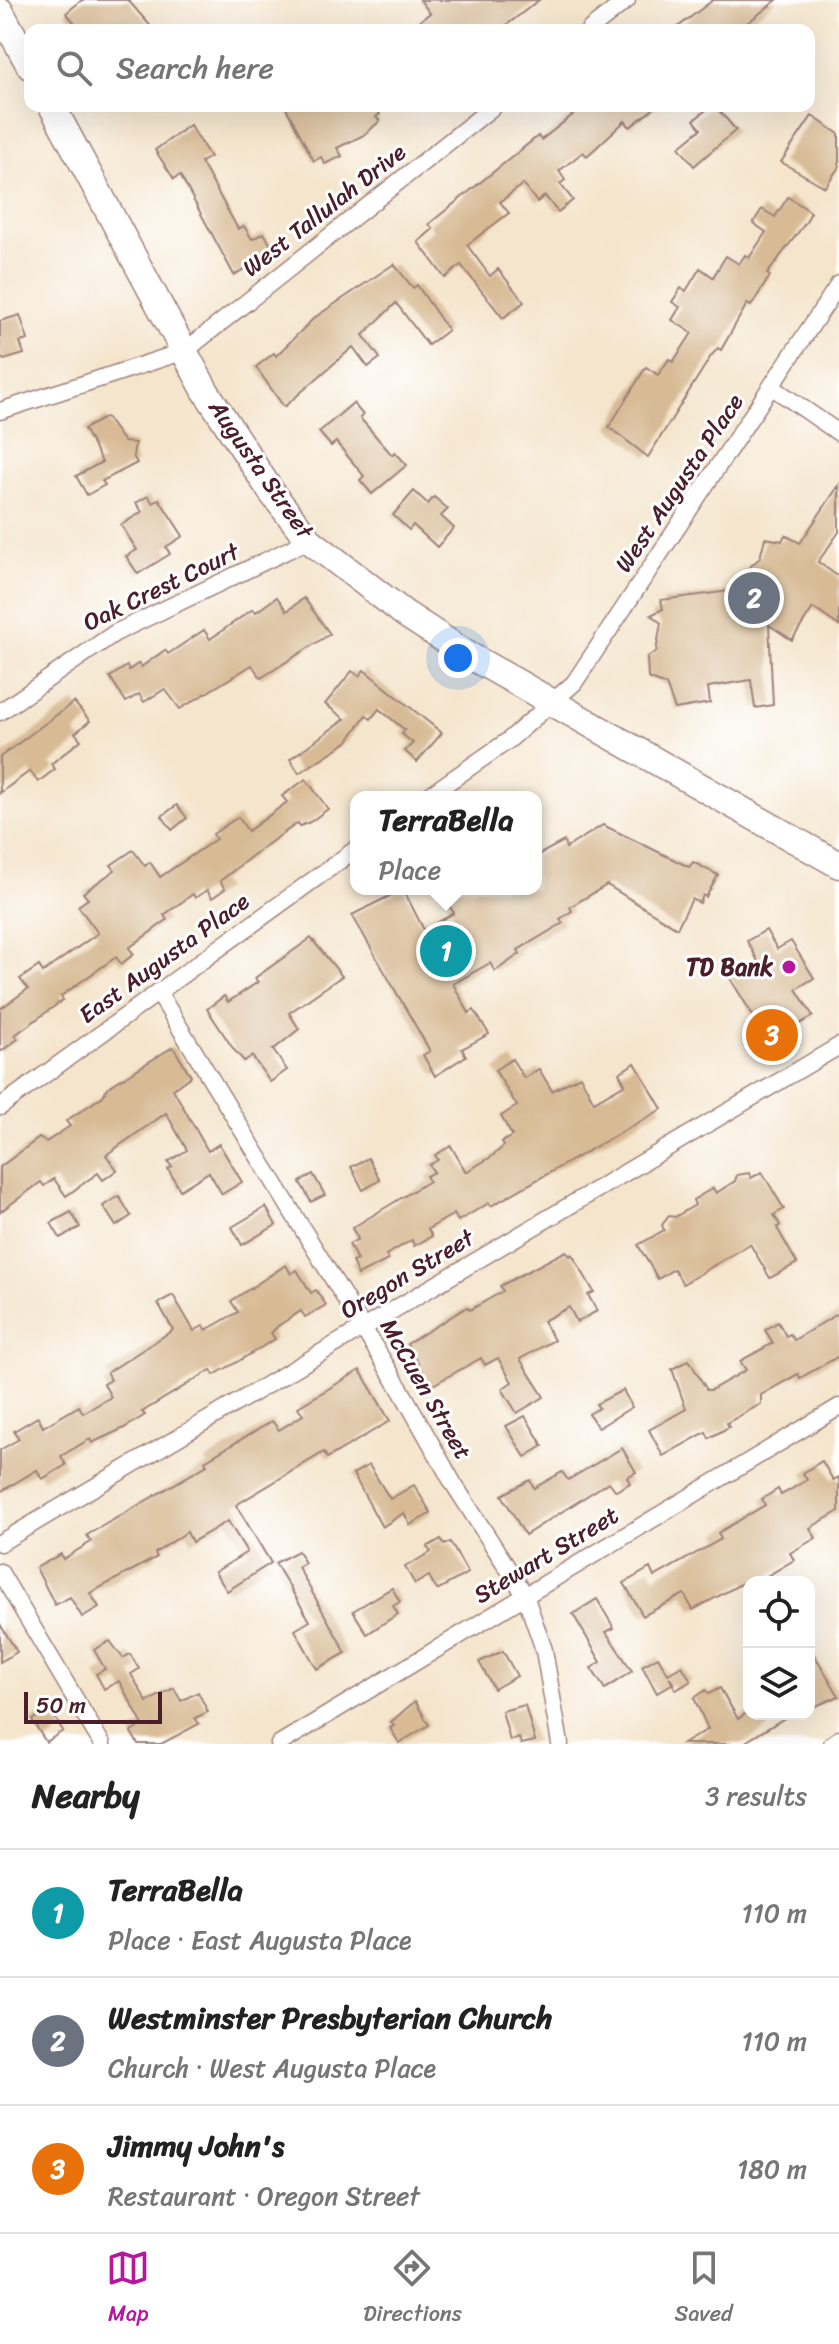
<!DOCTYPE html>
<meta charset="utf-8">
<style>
body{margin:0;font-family:Sriracha,sans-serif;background:#f2f2f2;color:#222}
.controls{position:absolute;right:24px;bottom:24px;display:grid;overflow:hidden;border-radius:16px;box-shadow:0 8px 32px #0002}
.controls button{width:72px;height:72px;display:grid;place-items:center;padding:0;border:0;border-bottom:2px solid #e0e0e0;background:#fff;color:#222;font:40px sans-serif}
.scale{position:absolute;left:24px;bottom:20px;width:138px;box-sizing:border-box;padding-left:8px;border:4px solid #4a1f2b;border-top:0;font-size:22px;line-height:28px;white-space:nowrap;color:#4a1f2b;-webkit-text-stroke:6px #fff;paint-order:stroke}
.you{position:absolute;left:458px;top:658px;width:28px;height:28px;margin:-20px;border:6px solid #fff;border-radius:50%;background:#1a73e8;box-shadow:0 0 0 12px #1a73e833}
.badge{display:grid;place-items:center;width:52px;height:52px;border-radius:50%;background:#b5179e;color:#fff;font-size:26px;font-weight:700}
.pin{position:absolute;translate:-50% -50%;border:4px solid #fff;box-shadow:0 2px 8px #0006}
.popup{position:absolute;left:350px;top:791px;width:192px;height:104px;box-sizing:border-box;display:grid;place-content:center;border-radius:16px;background:#fff;filter:drop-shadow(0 2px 6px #0005);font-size:26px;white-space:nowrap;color:#767676}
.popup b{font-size:30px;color:#222}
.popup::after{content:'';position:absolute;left:50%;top:100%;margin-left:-16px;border:16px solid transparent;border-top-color:#fff}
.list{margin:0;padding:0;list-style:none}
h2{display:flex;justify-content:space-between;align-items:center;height:104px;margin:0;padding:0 32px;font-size:34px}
h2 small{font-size:26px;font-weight:400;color:#767676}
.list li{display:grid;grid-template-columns:52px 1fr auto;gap:24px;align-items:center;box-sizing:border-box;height:128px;padding:0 32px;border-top:2px solid #e0e0e0}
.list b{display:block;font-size:30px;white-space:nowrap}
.list p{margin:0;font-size:26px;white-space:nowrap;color:#767676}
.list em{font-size:26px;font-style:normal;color:#767676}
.icon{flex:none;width:44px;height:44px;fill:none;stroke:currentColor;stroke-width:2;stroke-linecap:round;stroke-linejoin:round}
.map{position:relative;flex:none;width:839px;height:1744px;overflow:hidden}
.search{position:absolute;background:#fff;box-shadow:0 8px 32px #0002;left:24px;right:24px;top:24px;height:88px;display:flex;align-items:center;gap:20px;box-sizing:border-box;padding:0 28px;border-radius:16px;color:#767676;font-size:30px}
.sheet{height:488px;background:#fff}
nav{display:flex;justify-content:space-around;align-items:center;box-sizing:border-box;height:112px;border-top:2px solid #e0e0e0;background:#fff;font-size:22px;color:#767676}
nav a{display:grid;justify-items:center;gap:4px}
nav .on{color:#b5179e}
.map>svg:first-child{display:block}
.building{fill:#d8bb95}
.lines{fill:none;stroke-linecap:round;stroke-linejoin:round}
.minor-casing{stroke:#9f827c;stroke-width:19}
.primary-casing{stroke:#9f827c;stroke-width:29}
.minor{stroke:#fff;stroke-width:16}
.primary{stroke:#fff;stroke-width:26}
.poi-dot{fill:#b5179e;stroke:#fff;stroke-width:3}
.labels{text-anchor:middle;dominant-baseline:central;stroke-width:6;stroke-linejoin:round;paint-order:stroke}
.street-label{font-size:24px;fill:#4a1f2b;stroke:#fff}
.poi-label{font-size:24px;font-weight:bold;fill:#4a1f2b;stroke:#fff;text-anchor:end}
</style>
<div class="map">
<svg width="839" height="1744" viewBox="0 0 839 1744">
<rect width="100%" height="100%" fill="#fff"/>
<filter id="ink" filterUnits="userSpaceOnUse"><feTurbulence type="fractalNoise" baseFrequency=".0125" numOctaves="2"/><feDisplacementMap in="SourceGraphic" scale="16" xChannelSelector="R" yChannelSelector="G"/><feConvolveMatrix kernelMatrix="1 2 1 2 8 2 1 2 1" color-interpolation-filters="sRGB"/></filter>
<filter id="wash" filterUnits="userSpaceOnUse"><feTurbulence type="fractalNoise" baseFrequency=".006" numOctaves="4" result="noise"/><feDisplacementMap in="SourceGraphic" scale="32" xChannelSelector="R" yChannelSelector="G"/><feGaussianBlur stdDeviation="1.8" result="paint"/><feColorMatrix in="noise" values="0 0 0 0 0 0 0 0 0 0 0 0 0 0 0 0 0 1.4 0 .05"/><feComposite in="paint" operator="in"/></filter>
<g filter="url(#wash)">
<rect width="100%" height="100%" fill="#f4e5cc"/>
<g id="blocks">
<g class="building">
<polygon points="82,0 128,0 154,30 81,30 66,13"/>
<polygon points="420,0 539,0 500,30 408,30 430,13"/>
<polygon points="713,0 777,0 746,24 751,30 674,30"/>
<polygon points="285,106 373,106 380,114 376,117 380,121 364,135 337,148 342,156 325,164 321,157 314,161"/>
<polygon points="584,106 657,106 630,127 625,121 587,156 583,152 559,171 565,180 560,184 573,200 558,212 545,196 537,202 523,184 500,202 509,213 467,245 490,276 498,269 524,302 503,318 461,265 445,278 418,242 433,229 429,224 538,136 541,140"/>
<polygon points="711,106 715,106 736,130 694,166 679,147 701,129 694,120"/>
<polygon points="812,116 839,134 839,167 825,187 781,162"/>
<polygon points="190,125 210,157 201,162 238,229 244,226 252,239 264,233 272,247 261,254 263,258 234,275 180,175 174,179 155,150"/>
<polygon points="788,197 811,212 806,222 767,274 770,276 751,306 747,304 721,350 718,348 711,356 648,457 609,427 646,367 658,375 669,359 673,362 692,333 672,320 680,307 672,302 681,288 686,291 700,268 713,277 726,256 739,264 745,255 749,258 766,232 753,223 762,209 775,217"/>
<polygon points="394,264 413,288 417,285 448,330 428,345 396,303 363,335 380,358 368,367 353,347 284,407 256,367 274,353 276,356 314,318"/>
<polygon points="20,315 28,340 20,342 24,354 4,360 0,357 0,321"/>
<polygon points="353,403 363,415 360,418 392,455 395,452 407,465 372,494 360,480 364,476 336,442 331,446 319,432"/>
<polygon points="106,417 124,442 135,443 133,456 137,463 102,481 105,485 87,495 76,476 102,462 84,429"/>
<polygon points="839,485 839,532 818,562 839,577 839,626 813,608 792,640 769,625 773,705 755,708 751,680 708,687 710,703 675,709 666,685 648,678 647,657 656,652 661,623 651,615 663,609 661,600 745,589 738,577 760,558 765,538 782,541 785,535 800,543"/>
<polygon points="414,491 428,504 434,497 448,509 441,516 454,528 437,547 413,525 409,530 393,515"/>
<polygon points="148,496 153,503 159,499 183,536 166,547 170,554 138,574 126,556 137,550 121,525 142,512 136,503"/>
<polygon points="277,597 287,611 304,598 330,634 261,678 252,665 180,709 165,689 144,702 139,694 126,702 110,677 127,666 129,670 139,663 141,667 165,650 168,654 204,630 210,639 253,609 256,612"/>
<polygon points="364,670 442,733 417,762 405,751 413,743 402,734 405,730 379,709 371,719 366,715 347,742 299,773 290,759 345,719 325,704 352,671 359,676"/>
<polygon points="74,702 90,721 75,733 81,740 51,764 55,769 38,782 30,771 0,793 0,757"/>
<polygon points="306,779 328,809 310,822 300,826 298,823 261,849 220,881 225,889 212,898 207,890 195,898 193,894 164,915 167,920 129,948 134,954 121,964 116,957 61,996 63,1000 15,1035 18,1039 0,1052 0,1009 28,989 20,979 39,966 43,972 98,933 78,906 88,899 83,893 115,870 111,865 133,850 145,866 150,862 160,877 216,839 213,834 238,817 248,831 287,802 282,796"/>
<polygon points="177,805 187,818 172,830 162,816"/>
<polygon points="603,825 689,867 693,862 718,875 706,897 703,895 700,903 692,899 677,928 607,885 570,907 572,911 560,919 563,923 518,950 520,954 495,971 490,963 453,984 469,1013 474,1010 489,1034 462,1049 466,1056 435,1076 423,1055 430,1051 352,915 403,889 424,930 454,913 442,896 453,889 536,889 536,856 564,841 566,848"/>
<polygon points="766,930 777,949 791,941 814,978 796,989 813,1016 769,1042 730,978 758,961 747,941"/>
<polygon points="311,938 342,976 289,1013 299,1029 273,1050 287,1070 270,1082 252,1056 244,1061 234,1050 207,1009 224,996 228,1002 258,982 255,978"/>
<polygon points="173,1047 191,1076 173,1089 208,1151 219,1144 242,1182 222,1194 209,1172 180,1190 168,1169 172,1167 168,1162 187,1150 166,1113 106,1155 117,1170 103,1180 98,1173 66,1196 54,1179 44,1186 41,1182 0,1212 0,1167 39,1138 46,1142 70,1126 66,1121 103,1096 107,1088"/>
<polygon points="512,1059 524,1078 539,1069 552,1091 580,1076 594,1102 625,1084 619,1073 635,1063 662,1109 491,1206 489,1203 458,1221 454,1214 428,1229 432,1236 414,1246 412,1240 386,1255 388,1260 358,1275 352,1262 357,1260 349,1244 358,1239 352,1228 429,1181 426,1176 434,1172 429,1165 438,1160 435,1155 451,1146 466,1172 491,1157 504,1146 502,1142 512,1136 501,1116 517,1106 495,1070"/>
<polygon points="368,1158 380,1180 363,1190 351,1167"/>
<polygon points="762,1172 784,1209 774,1215 780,1225 777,1228 797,1263 770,1278 750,1244 683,1284 674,1269 658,1279 638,1245 664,1230 662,1225 669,1216 675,1217 695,1205 693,1200 713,1188 716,1193 735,1181 737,1175 749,1173 751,1178"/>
<polygon points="313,1174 325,1195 311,1202 300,1182"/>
<polygon points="119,1196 131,1216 116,1226 103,1206"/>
<polygon points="266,1207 276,1225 242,1245 232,1227"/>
<polygon points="71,1212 80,1227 60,1238 51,1223"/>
<polygon points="566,1251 570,1256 572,1254 594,1292 588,1295 597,1311 577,1322 569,1307 543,1321 554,1340 520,1359 544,1397 517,1413 502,1389 512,1382 498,1358 485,1365 481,1358 431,1386 407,1344 467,1307 470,1310 503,1291 500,1286"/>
<polygon points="286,1265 291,1274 297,1270 311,1293 316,1290 326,1305 305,1317 301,1311 278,1326 271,1333 275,1339 237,1362 214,1375 211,1370 142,1412 145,1415 124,1428 92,1443 90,1439 61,1456 66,1465 42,1479 37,1470 0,1492 0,1450 19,1439 14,1431 38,1417 43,1427 79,1406 83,1413 111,1397 104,1384 111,1380 107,1373 173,1330 158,1303 173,1295 194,1331 203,1326 206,1330 238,1312 231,1301"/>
<polygon points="839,1313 839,1356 800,1378 798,1374 761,1395 761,1404 727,1423 729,1427 709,1438 706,1432 663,1456 649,1430 686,1409 672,1369 689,1360 707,1390 711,1390 746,1370 740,1361 773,1343 765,1330 778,1322 786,1336 790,1334 794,1340"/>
<polygon points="360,1370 390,1421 327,1458 324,1452 236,1505 271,1563 227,1591 215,1572 247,1552 228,1521 192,1542 187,1532 155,1553 157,1557 90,1593 99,1607 82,1617 70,1597 55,1605 36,1568 61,1554 63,1559 91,1542 87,1535 207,1465 205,1461 272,1421 279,1430 303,1415 298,1407"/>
<polygon points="623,1390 632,1407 598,1428 589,1414 599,1408 596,1404"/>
<polygon points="525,1416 543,1446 525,1457 506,1426"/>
<polygon points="622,1448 636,1472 627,1477 630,1483 616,1491 609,1482 525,1535 502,1495 530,1480 534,1488 562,1472 568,1480"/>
<polygon points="822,1461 833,1480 839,1477 839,1511 810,1528 816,1538 790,1553 794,1560 757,1582 749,1585 746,1581 693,1610 684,1594 643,1616 624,1583 650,1568 654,1577 721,1539 718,1533 765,1505 762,1499 778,1489 781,1495 807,1480 803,1473"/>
<polygon points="369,1465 390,1499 414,1485 431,1513 410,1525 404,1513 382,1527 353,1474"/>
<polygon points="441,1539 444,1545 450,1542 468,1573 437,1590 429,1576 415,1584 405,1567 431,1552 427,1547"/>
<polygon points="298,1551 305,1563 298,1567 346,1653 317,1669 295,1630 310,1621 275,1563"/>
<polygon points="392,1588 400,1602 393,1606 398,1614 367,1634 353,1611"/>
<polygon points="597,1599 614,1628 606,1632 632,1671 605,1689 591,1668 601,1662 573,1614"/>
<polygon points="0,1624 17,1652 0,1662"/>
<polygon points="110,1641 123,1658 130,1654 139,1669 131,1674 147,1702 174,1688 181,1701 198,1692 208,1712 195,1718 199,1724 161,1744 138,1744 131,1732 143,1725 119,1681 104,1689 96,1674 105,1669 94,1650"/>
<polygon points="809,1646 839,1696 809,1709"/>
<polygon points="503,1651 517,1676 494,1689 479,1662"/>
<polygon points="658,1657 668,1674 682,1666 691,1681 676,1690 669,1677 673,1683 657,1693 642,1666"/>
<polygon points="720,1688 738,1719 745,1714 791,1714 742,1744 683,1744 708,1729 694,1698 706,1690 709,1694"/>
<polygon points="415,1701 429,1725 399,1743 390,1728 394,1726 391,1722"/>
<polygon points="525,1705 535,1741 521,1744 519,1738 510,1741 502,1711"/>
<polygon points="50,1709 63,1731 46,1742 32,1720"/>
</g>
</g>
</g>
<g filter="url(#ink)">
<use href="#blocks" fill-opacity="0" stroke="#9f827c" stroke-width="2"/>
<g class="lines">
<defs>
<g id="minor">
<polyline points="589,30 627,0"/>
<polyline points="772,387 839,433"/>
<polyline points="0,411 185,351 494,106"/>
<polyline points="0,712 115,633 309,540"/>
<polyline points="427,797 509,740 574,683 839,284"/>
<polyline points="158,992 402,1392 453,1483 525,1595 544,1650 560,1744"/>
<polyline points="0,1107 356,849"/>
<polyline points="0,1543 839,1046"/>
<polyline points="0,1572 102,1744"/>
<polyline points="279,1744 839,1407"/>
<polyline points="832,1744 839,1739"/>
</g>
<g id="primary">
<polyline points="0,11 30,66"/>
<polyline points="52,106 205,390 272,493 309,540 405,614 465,653 839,865"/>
</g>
</defs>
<use href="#minor" class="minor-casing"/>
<use href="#primary" class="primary-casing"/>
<use href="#minor" class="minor"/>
<use href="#primary" class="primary"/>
</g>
</g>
<circle class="poi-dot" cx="789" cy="967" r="8"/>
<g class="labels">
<g class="street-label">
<text transform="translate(324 210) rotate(-38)">West Tallulah Drive</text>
<text transform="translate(261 469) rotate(55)">Augusta Street</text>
<text transform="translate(679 483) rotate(-56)">West Augusta Place</text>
<text transform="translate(161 587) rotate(-26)">Oak Crest Court</text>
<text transform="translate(164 958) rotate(-36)">East Augusta Place</text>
<text transform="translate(407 1274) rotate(-31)">Oregon Street</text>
<text transform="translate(426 1389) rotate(60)">McCuen Street</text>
<text transform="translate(546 1555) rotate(-31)">Stewart Street</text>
</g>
<g class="poi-label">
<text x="773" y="967">TD Bank</text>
</g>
</g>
</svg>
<div class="controls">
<button><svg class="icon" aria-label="locate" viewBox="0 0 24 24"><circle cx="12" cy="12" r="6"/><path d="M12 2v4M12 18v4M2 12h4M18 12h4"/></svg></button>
<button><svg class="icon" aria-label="layers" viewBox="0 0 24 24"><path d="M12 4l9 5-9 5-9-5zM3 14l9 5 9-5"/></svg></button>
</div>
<div class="scale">50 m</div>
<div class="you"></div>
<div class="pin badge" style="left:446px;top:951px;background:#0f9aa8">1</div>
<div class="popup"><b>TerraBella</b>Place</div>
<div class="pin badge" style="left:754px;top:598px;background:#6b7280">2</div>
<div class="pin badge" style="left:772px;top:1035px;background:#e8710a">3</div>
<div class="search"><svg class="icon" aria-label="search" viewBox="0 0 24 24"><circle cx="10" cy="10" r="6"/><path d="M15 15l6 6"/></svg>Search here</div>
</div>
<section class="sheet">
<h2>Nearby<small>3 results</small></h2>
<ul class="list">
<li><span class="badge" style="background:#0f9aa8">1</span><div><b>TerraBella</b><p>Place · East Augusta Place</p></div><em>110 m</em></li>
<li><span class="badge" style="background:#6b7280">2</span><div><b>Westminster Presbyterian Church</b><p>Church · West Augusta Place</p></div><em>110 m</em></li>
<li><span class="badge" style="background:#e8710a">3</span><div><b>Jimmy John's</b><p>Restaurant · Oregon Street</p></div><em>180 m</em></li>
</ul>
</section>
<nav>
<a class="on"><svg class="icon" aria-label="map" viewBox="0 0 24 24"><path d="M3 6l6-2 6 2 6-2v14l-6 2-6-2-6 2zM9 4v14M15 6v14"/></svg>Map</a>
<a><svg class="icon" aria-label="directions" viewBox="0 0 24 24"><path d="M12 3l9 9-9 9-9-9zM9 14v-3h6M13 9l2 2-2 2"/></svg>Directions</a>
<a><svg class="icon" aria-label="saved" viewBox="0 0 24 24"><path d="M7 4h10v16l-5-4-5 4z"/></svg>Saved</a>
</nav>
